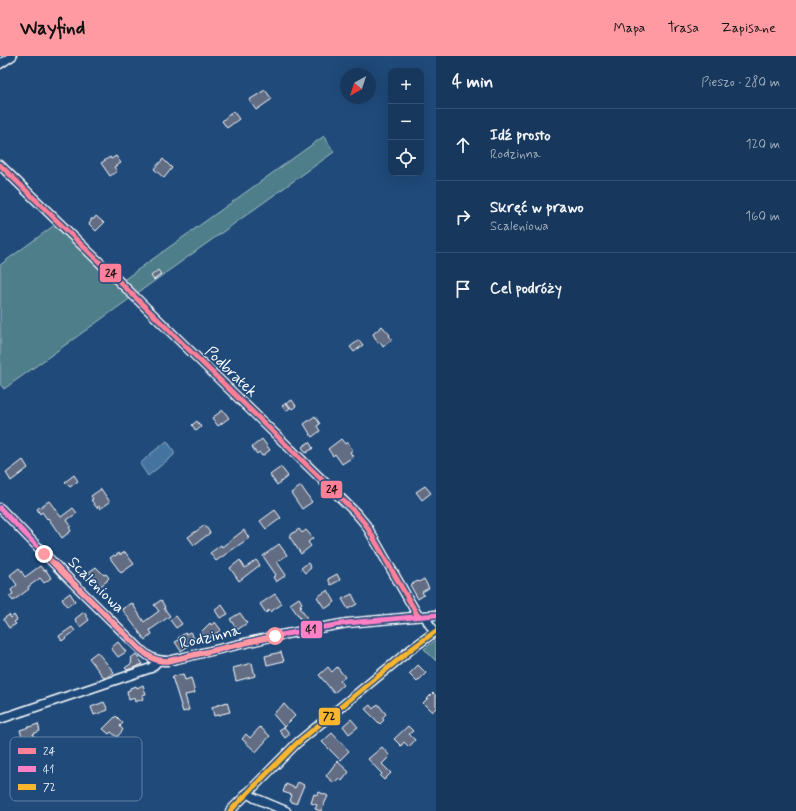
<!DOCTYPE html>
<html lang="pl">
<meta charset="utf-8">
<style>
body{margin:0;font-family:Mynerve,sans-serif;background:#203f62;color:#f1f3f6}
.controls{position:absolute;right:12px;top:12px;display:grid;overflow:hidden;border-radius:8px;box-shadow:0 4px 16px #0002}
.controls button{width:36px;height:36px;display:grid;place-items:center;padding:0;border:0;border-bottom:1px solid #365272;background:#17385c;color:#f1f3f6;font:20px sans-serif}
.compass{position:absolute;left:340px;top:12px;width:36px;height:36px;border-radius:50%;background:#17385c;box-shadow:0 4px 16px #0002;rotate:219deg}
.stop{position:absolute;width:12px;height:12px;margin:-9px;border:3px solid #ff9aa2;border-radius:50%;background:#fff}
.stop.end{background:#ff9aa2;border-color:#fff;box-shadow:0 1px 4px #0008}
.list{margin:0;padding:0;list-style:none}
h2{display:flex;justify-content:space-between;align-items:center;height:52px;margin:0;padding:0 16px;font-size:17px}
h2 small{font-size:13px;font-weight:400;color:#9eacbb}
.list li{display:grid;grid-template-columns:26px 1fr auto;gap:12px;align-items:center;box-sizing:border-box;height:72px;padding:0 16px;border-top:1px solid #365272}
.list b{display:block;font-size:15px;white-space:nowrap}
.list p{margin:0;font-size:13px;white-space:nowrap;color:#9eacbb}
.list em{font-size:13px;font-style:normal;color:#9eacbb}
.icon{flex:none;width:22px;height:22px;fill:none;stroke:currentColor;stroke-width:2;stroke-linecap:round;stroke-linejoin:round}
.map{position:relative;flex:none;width:436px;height:755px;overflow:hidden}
header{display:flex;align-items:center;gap:24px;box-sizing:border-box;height:56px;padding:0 20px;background:#ff9aa2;color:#111}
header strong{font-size:19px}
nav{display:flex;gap:22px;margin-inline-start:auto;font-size:14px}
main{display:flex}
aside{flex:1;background:#17385c}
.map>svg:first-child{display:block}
.green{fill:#4d7e8a;stroke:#a6bec4}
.water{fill:#4473a0;stroke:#8fabc6}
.building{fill:#626c83;stroke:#fff}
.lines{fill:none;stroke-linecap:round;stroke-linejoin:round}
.minor-casing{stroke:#fff;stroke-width:11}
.minor{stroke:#1f4a7a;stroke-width:8}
.bus-1-casing{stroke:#1f4a7a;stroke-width:8}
.bus-2-casing{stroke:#1f4a7a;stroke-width:8}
.bus-3-casing{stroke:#1f4a7a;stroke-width:8}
.bus-1{stroke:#ff8098;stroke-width:5}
.bus-2{stroke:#ff80c5;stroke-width:5}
.bus-3{stroke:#fab62d;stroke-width:5}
.route{stroke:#ff9aa2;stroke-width:5}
.labels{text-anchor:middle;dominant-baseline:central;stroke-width:3;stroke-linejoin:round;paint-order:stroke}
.street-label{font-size:16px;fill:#fff;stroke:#1f4a7a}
.key{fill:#1f4a7a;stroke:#6280a2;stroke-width:1}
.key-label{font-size:11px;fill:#fff}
.line-badge{stroke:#1f4a7a;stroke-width:1.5}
.pale-badge-label{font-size:11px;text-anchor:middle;font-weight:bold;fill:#111}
</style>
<header>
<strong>Wayfind</strong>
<nav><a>Mapa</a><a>Trasa</a><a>Zapisane</a></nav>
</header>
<main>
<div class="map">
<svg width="436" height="755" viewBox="0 0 436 755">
<rect width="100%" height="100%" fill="#1f4a7a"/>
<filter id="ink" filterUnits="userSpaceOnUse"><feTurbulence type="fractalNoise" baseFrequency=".025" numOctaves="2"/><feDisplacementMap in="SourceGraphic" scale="8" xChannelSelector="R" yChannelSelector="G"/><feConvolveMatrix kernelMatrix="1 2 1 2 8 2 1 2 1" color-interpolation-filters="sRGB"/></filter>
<g filter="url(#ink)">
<g class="green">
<polygon points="324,80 334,96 4,333 0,328 0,209 56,168 118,228"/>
<polygon points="436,584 436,605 424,593"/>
</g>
<polygon class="water" points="167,385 174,395 174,399 148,420 140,408 149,399"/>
<g class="building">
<polygon points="265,34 272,43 256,54 249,44"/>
<polygon points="233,55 239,63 227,72 222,65"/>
<polygon points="116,100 121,107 114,111 117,115 110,120 101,107 110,101 111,103"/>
<polygon points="163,103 172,112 164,122 154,113"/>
<polygon points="96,160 104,167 96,175 89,168 91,165 91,163 94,163"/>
<polygon points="158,214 161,218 154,224 151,220"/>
<polygon points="382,270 390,279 389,280 392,283 383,291 380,286 378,287 373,278"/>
<polygon points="359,284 363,289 354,296 350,291"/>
<polygon points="292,344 296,350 292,353 287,347"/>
<polygon points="286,347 290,352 286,355 282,350"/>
<polygon points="223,354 229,362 218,370 212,362"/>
<polygon points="315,360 320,368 317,370 320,375 312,381 304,368"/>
<polygon points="197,365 201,371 196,375 192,369"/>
<polygon points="262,383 270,394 262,400 259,396 257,398 252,391"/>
<polygon points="341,383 345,388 347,386 353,394 350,396 353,401 342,408 335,398 333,400 328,393"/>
<polygon points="309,386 313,392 306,397 302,391"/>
<polygon points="23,404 28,412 11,425 6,417"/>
<polygon points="281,411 288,420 277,429 270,419"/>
<polygon points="74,419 78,425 70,431 65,426"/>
<polygon points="301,430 312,446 302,453 291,437"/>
<polygon points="425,430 431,437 422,444 416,436"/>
<polygon points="101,433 110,446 100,453 99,450 97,452 91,444 93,443 91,440"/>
<polygon points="49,445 61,461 73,452 77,457 67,464 71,470 69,471 71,475 62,482 48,462 47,463 42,456 40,458 37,453"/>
<polygon points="275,454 281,462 266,473 260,465"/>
<polygon points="205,469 210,477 194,489 188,481"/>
<polygon points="299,473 302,477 306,474 313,482 308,486 311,490 301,498 289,480"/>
<polygon points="244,474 249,482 216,505 210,497 221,489 222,491"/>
<polygon points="279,488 287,499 277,506 286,519 276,526 273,521 276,519 263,500"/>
<polygon points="125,496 134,508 121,517 110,502 114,499 115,500 119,497 120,499"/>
<polygon points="240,504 245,512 256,504 260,509 239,525 230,512"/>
<polygon points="308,507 311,512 305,517 301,512"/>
<polygon points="40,510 44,515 46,514 51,522 44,527 40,522 28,531 29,533 13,545 9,540 13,538 11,534 17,529 10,519 19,512 25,521"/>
<polygon points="96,511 104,519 106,518 109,522 107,524 107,525 99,531 89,516"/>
<polygon points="337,518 340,524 331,529 328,523"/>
<polygon points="424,523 429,532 422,536 424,539 418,543 410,529 418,525 419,526"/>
<polygon points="328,534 335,546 325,553 317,541"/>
<polygon points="70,537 75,545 67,551 62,543"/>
<polygon points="275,538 282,548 270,556 269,554 266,557 260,548"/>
<polygon points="352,538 357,548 348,553 342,543"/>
<polygon points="299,542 302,547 300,549 302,551 300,552 307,562 302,565 290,548"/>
<polygon points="161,544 165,551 164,552 170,560 150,574 152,578 145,584 122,553 132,547 144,566 159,555 154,549"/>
<polygon points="222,549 228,558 220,562 215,554"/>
<polygon points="84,556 89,564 80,571 75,563"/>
<polygon points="240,557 247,567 237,574 230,563"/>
<polygon points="9,559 11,562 14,559 17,564 14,566 16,568 9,572 3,563"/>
<polygon points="176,560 182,568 176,572 170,564"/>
<polygon points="215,566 221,574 206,584 201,576 210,567 211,569"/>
<polygon points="72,571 75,575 62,585 59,580"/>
<polygon points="190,576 196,585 181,595 175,586 179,584 178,582 185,577 186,578"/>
<polygon points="118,586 126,596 118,601 111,592"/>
<polygon points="97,596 114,616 108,621 104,622 89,602"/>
<polygon points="281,596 284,605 267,609 265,600"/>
<polygon points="136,598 143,608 127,614 125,612 132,607 131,605 132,604 131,602"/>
<polygon points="252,607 255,620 236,625 233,612"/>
<polygon points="418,609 426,617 417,626 409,618"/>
<polygon points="328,611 332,616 337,611 345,621 340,625 343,629 334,637 319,619"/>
<polygon points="183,618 185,624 191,622 195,637 185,639 189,654 183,656 172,621"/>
<polygon points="143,629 146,638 142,639 143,643 135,646 134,642 129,644 127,635 130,634 130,632 136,630 137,632"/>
<polygon points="433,637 436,640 436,652 432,656 423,647"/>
<polygon points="104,646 108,654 94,659 91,651"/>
<polygon points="227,646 230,656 214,660 212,651"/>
<polygon points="284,648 295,660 284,671 290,678 285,682 279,674 284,671 273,658"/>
<polygon points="378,648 386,658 382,662 384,664 380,668 365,653 370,649 373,653"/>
<polygon points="116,660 123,667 120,670 123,674 117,681 111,676 109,678 103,673"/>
<polygon points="351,663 358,671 349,678 343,670"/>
<polygon points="38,668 40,675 33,678 35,683 28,686 26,680 22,681 20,674"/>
<polygon points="408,670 413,675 409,678 415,684 409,691 404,686 401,690 394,683"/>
<polygon points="260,671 270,680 256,696 242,683 246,678 250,682"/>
<polygon points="332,677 349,695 340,704 322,686"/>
<polygon points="382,691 390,700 382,708 391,717 384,724 380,720 382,718 368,703"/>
<polygon points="337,705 349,716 342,725 339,722 334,727 326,720"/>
<polygon points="298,726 304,729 296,748 290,745 292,739 283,736 286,728 295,732"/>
<polygon points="319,736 328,740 321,755 315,753 317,749 311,747 314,738 318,739"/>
</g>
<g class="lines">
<defs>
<g id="minor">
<polyline points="0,8 12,0"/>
<polyline points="0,109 356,457 366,469 418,560"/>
<path d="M0,452L69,523L140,593C150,602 155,605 168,605L275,580L347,567L436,559"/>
<polyline points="425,560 429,568 435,576"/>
<polyline points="0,663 151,612 158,605"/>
<polyline points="247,737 255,742 286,755"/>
<polyline points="230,755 297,687 410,594 436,575"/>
</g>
</defs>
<use href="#minor" class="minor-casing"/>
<use href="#minor" class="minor"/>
<defs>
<polyline id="bus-1" points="0,109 356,457 366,469 418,560"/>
<path id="bus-2" d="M0,452L69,523L140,593C150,602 155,605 168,605L275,580L347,567L436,559"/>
<polyline id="bus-3" points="230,755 297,687 410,594 436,575"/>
</defs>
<use href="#bus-1" class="bus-1-casing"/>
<use href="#bus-2" class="bus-2-casing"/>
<use href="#bus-3" class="bus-3-casing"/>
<use href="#bus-1" class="bus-1"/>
<use href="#bus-2" class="bus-2"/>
<use href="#bus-3" class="bus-3"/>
</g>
</g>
<g class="lines" filter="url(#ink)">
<path class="route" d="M44,498L140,593C151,602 155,605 168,605L275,580"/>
</g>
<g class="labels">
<g class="street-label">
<text transform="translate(231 316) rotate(44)">Podbratek</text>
<text transform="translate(96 529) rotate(45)">Scaleniowa</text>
<text transform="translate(210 581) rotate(-13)">Rodzinna</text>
</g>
</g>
<rect x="10" y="681" width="132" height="64" rx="6" class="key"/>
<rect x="18" y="692" width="18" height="6" fill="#ff8098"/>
<rect x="18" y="710" width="18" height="6" fill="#ff80c5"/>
<rect x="18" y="728" width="18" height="6" fill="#fab62d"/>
<g class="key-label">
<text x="43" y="699">24</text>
<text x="43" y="717">41</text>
<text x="43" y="735">72</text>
</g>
<g class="line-badge">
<rect x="99" y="207" width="23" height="20" rx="4" fill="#ff8098"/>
<rect x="320" y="424" width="23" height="19" rx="4" fill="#ff8098"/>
<rect x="300" y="564" width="23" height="19" rx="4" fill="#ff80c5"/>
<rect x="318" y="651" width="23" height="19" rx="4" fill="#fab62d"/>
</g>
<g class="pale-badge-label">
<text x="111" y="221">24</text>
<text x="332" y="437">24</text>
<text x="311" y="577">41</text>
<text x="329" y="664">72</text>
</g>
</svg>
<div class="controls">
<button>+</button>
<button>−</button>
<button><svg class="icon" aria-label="locate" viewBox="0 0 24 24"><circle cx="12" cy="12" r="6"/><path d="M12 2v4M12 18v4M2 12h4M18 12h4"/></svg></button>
</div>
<svg class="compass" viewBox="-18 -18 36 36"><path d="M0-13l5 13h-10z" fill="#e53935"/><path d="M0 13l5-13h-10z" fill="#9eacbb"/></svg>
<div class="stop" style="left:275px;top:580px"></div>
<div class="stop end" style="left:44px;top:498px"></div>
</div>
<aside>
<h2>4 min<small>Pieszo · 280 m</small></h2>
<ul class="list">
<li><svg class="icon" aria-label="ahead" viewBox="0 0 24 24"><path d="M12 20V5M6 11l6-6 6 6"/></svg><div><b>Idź prosto</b><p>Rodzinna</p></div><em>120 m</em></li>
<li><svg class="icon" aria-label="right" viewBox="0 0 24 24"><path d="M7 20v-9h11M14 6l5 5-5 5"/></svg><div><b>Skręć w prawo</b><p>Scaleniowa</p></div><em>160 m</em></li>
<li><svg class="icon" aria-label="arrive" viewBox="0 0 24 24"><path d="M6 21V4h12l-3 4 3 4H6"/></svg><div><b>Cel podróży</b></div></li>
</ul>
</aside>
</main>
